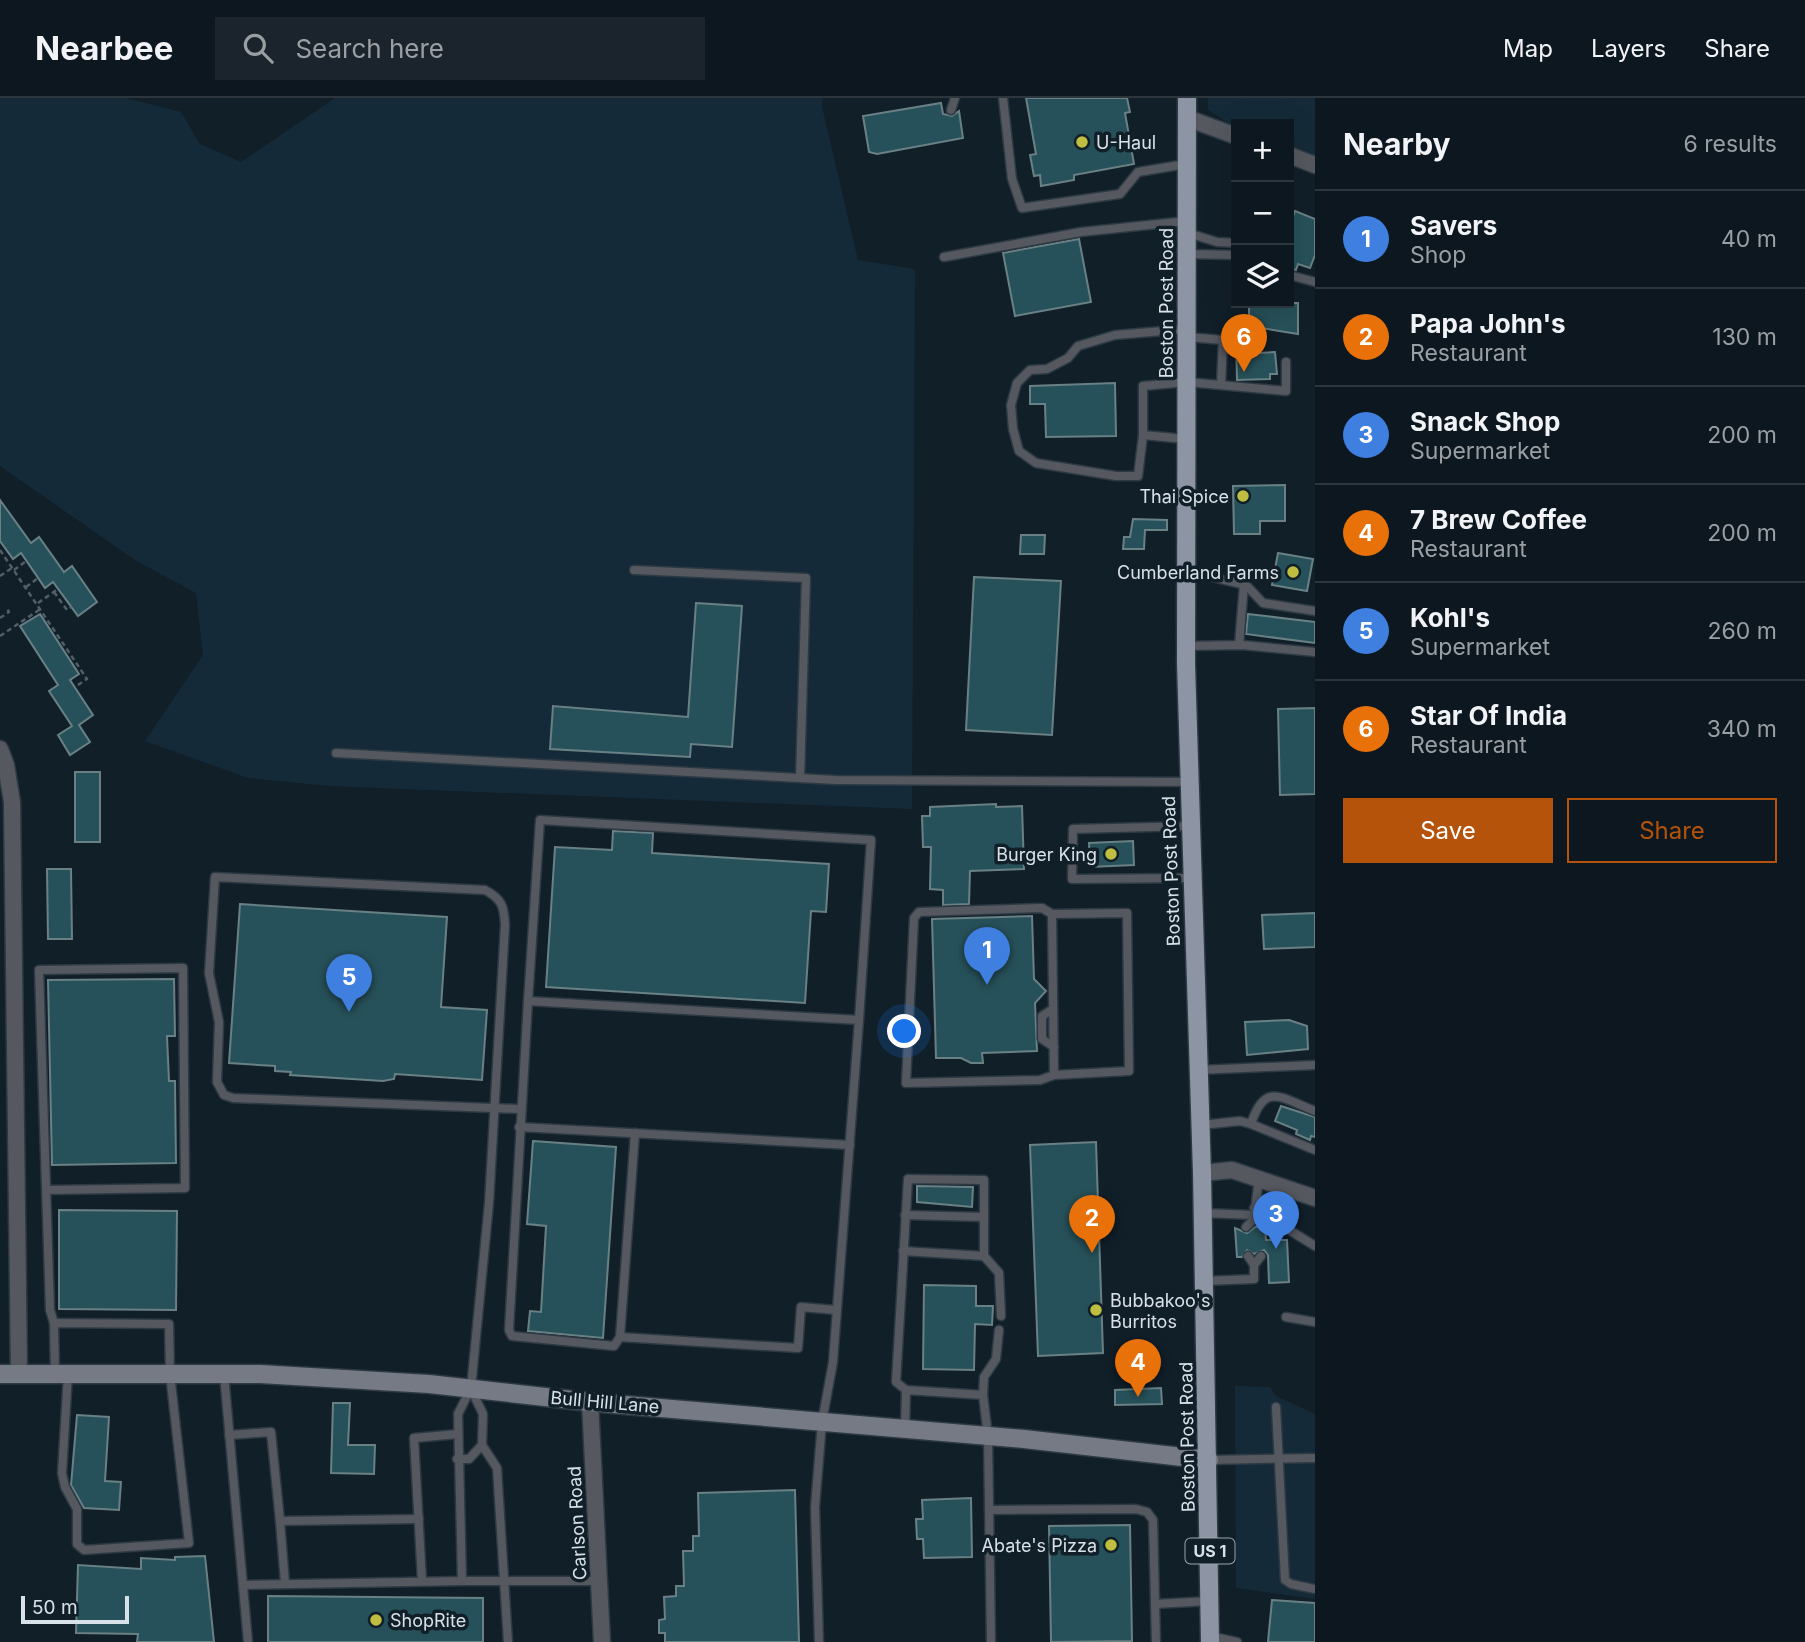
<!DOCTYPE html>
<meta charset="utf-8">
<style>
body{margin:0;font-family:Inter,sans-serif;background:#1b242c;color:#f1f3f6}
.controls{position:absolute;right:21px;top:21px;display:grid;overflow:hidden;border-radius:0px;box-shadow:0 7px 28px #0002}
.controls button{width:63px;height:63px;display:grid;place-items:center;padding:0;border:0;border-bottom:2px solid #2d363d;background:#0d171f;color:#f1f3f6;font:35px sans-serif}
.scale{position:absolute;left:21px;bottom:18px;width:108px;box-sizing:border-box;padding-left:7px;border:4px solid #d8e1e8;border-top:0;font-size:19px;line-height:24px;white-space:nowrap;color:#d8e1e8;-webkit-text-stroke:5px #111f29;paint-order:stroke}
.you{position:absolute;left:905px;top:934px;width:24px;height:24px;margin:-18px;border:5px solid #fff;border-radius:50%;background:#1a73e8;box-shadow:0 0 0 10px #1a73e833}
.badge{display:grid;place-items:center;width:46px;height:46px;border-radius:50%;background:#b45309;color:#fff;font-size:23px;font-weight:700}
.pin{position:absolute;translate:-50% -58px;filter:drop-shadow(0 2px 4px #0008)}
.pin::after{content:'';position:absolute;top:37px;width:24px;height:21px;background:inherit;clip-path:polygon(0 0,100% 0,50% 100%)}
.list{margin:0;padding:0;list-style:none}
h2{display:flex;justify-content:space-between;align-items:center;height:91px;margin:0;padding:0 28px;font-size:30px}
h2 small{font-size:23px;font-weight:400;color:#9a9fa4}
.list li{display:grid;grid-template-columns:46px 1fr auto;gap:21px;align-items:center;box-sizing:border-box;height:98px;padding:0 28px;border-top:2px solid #2d363d}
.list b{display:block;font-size:26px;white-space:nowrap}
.list p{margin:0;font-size:23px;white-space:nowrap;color:#9a9fa4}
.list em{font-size:23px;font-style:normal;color:#9a9fa4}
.actions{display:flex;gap:14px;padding:21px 28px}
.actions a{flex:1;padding:16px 0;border:2px solid #b45309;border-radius:0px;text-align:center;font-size:24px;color:#b45309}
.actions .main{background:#b45309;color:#fff}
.icon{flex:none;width:38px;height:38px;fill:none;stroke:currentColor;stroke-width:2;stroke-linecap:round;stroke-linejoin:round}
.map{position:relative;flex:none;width:1315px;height:1544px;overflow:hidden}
header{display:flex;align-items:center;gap:42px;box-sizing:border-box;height:98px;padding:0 35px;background:#0d171f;border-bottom:2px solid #2d363d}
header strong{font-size:33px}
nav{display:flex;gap:38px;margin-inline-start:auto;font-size:24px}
.search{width:490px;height:63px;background:#1b242c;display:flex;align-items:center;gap:18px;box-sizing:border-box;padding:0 24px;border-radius:0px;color:#9a9fa4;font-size:26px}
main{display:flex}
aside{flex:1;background:#0d171f}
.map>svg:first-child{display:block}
.built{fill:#152a38}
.building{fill:#27515a;stroke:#698085;stroke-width:2}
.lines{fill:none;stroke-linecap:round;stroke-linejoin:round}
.lane-casing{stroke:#2d3a44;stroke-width:11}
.street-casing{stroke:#2d3a44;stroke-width:19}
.secondary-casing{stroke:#2d3a44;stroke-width:21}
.primary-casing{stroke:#2d3a44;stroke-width:21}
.path{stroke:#525e68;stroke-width:2.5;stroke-dasharray:5 3.5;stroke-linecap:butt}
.lane{stroke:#55585f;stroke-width:8}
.street{stroke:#55585f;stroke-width:16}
.secondary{stroke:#757a85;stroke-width:18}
.primary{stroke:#8d94a3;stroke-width:18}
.poi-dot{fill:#bfbe41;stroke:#111f29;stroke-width:2.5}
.labels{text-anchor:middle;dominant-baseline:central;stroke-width:7;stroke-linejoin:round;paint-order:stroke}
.shield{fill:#111f29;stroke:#9ca7af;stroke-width:2}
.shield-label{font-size:16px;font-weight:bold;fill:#d8e1e8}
.poi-label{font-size:18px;fill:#d8e1e8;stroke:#111f29;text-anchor:end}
.street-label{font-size:18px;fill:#d8e1e8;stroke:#111f29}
</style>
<header>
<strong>Nearbee</strong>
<div class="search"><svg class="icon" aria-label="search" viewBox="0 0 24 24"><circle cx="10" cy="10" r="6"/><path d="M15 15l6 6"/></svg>Search here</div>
<nav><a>Map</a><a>Layers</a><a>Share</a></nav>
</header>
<main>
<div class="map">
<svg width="1315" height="1544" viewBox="0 0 1315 1544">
<rect width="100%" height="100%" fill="#111f29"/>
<g class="built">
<polygon points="0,0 126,0 181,14 200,46 241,64 335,0 823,0 822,9 858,162 915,171 912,711 328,688 248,680 145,643 203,557 196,495 135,462 0,368"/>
<polygon points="1208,0 1315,0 1315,59 1289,49 1289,26 1236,26 1236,30 1208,12"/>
<polygon points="1235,1288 1270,1289 1276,1298 1315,1316 1315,1501 1236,1490"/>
</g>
<g class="building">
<polygon points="1026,0 1127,0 1130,14 1125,15 1134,66 1074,77 1074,82 1041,88 1040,77 1034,78 1030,57 1036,56"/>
<polygon points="941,5 943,16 952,18 959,13 963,40 877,56 869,54 863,18"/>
<polygon points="1295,113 1315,121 1315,157 1310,170 1298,166 1296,172 1289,171 1289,130"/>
<polygon points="1079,141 1091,204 1015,218 1003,155"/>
<polygon points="1249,205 1298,205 1298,236 1249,228"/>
<polygon points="1236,241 1259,241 1259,255 1275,254 1277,276 1270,276 1270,281 1237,282"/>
<polygon points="1115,285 1116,338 1046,339 1045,306 1030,306 1030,288"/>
<polygon points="1285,387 1285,423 1260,423 1260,436 1234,436 1233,388"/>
<polygon points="0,402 31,445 39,439 64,474 72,468 97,504 78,518 53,484 45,490 21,455 13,461 0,443"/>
<polygon points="1133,421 1167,422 1167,432 1145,432 1144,451 1123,451 1124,439 1130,439"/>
<polygon points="1021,437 1045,437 1044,456 1020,456"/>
<polygon points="1278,455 1313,461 1307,493 1272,487"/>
<polygon points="974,479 1061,483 1052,637 966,632"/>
<polygon points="696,505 742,508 732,649 691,646 690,659 550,651 553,608 688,619"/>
<polygon points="40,516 79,576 70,582 93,617 79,627 90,644 70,657 58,637 72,628 49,593 58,587 20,528"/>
<polygon points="1248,516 1315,524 1315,545 1246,536"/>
<polygon points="1315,610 1315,696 1280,697 1278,611"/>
<rect x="75" y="674" width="25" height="70"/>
<polygon points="996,706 996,709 1022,708 1024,771 970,773 969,806 943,807 943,792 930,791 931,749 923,749 922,718 930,718 930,709"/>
<polygon points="613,733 653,735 652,755 829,766 826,814 811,813 805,905 546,889 555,749 612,752"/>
<polygon points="1133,743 1134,767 1090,769 1089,745"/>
<polygon points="47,771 71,771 72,841 48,841"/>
<polygon points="240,806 447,819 441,909 487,912 482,982 395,976 394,981 383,983 290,977 291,974 275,973 275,968 229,965"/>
<polygon points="1315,815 1315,849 1264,851 1262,817"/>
<polygon points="1032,818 1034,881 1046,893 1035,905 1037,953 982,955 983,965 971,965 961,960 936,960 932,821"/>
<polygon points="174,881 175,938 167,938 169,983 175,983 176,1065 52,1067 48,882"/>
<polygon points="1289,922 1307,928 1308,951 1247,957 1245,924"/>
<polygon points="1281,1008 1315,1019 1315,1039 1311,1038 1310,1042 1296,1036 1297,1032 1275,1023"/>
<polygon points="533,1043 616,1049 603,1240 528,1233 530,1213 541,1214 546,1128 527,1126"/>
<polygon points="1096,1044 1103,1255 1038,1258 1030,1047"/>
<polygon points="917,1088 973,1089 972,1109 917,1104"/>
<polygon points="59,1112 177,1113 176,1212 59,1211"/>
<polygon points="1265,1128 1266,1142 1287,1142 1289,1184 1269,1185 1268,1157 1264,1152 1254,1156 1247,1152 1242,1159 1237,1159 1235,1130 1247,1135 1255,1129"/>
<polygon points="924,1187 976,1188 976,1208 993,1208 992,1227 975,1226 974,1272 923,1271"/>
<polygon points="1161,1290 1162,1306 1115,1307 1115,1292"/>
<polygon points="333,1305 350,1305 348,1347 375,1347 374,1376 331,1375"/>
<polygon points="77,1317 109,1319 105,1383 121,1384 119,1412 84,1410 71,1387"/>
<polygon points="795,1392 799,1544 665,1544 665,1535 659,1535 659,1522 665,1521 664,1499 676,1498 676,1488 684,1488 683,1453 693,1453 693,1438 699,1438 698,1395"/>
<polygon points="971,1400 972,1459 924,1460 923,1441 917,1441 916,1421 923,1421 922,1402"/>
<polygon points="1130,1427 1132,1543 1051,1544 1049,1428"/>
<polygon points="205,1458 214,1544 137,1544 138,1536 76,1535 78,1467 141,1471 141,1460 175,1462 175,1459"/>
<polygon points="268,1498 483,1500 483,1544 268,1544"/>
<polygon points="1272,1502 1315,1505 1315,1544 1268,1544"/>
</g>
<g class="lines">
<defs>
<g id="lane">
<polyline points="1003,0 1012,81 1022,110 1120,96 1138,74 1186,66"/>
<polyline points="951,12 955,0"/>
<polyline points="1188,135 1217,144 1236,145"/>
<polyline points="1187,156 1236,157"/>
<polyline points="944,159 1081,134 1187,123"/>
<polyline points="1289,177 1315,184"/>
<polyline points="1187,231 1115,237 1078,248 1068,260 1047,271 1030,272 1017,285 1011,307 1013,331 1019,353 1036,365 1116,378 1138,378 1143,337 1143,288 1187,284 1286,293 1286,264"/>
<polyline points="1187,239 1223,242 1221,287"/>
<polyline points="1143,337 1185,341"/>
<polyline points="634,472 806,480 800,680"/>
<polyline points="1186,473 1246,487 1263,505 1315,513"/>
<polyline points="1239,547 1244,486"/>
<polyline points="1186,548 1242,547 1315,554"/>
<polyline points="336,655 836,682 1190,684"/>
<polyline points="1191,728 1073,731 1072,781 1193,780"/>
<polyline points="1052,816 1042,810 919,814 914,820 906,985 1040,982 1054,977 1129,973 1127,815 1052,816 1054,977"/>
<polyline points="528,903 540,722 871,742 859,922"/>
<polyline points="1053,911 1042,918 1042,941 1054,949"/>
<polyline points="1199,972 1315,967"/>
<path d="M520,1011L493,1010L233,1000L224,997L217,984L219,924L209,875L215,779L485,792C502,801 504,808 505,827L489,1105L471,1290L458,1316L462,1483H599"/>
<polyline points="1251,1026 1315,1052"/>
<path d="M1201,1027L1240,1023L1251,1026C1265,983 1281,1000 1315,1013"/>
<polyline points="519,1029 850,1047"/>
<polyline points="46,1092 185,1090 183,870 39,872 50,1212 54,1225"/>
<polyline points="1254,1110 1315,1148"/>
<polyline points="1203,1115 1254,1117"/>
<polyline points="905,1117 984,1119"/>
<polyline points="1246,1129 1254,1121 1259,1080"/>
<polyline points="903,1153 984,1158"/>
<polyline points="1248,1158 1254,1167"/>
<polyline points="1204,1183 1254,1181 1254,1167 1261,1158"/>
<polyline points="1286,1219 1315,1224"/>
<polyline points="620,1239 635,1035"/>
<polyline points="55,1276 54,1225 169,1226 170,1276 189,1445 84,1452 77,1446 77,1411 65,1389 62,1375 68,1276"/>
<polyline points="224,1276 248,1544"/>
<polyline points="906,1292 896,1284 908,1081 984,1082 984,1158 999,1175 1001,1218"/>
<polyline points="472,1293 483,1316 482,1347 497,1370 508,1544"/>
<polyline points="983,1297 984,1279 996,1261 999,1232"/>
<polyline points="1276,1309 1285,1482 1291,1486 1315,1491"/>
<polyline points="905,1331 906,1292 983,1297 988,1338 991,1544"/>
<polyline points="229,1337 271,1334 280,1423"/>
<polyline points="457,1361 469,1361 482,1347"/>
<polyline points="1209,1362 1315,1360"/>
<polyline points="989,1412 1136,1411 1147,1414 1153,1422 1156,1544"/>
<polyline points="422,1483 414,1340 458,1336"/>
<polyline points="285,1485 280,1423 419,1421"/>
<polyline points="243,1487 462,1483"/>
<polyline points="1155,1506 1210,1503"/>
<polyline points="1210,1538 1237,1544"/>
<polyline points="819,1544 815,1409 822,1324 833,1264 859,922 528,903 509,1232 512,1238 614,1248 620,1239 798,1250 801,1209 836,1212"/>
</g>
<g id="street">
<polyline points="1187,20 1236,38"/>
<polyline points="1289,57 1315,67"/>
<polyline points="0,651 6,667 12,704 19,1276"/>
<polyline points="1202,1075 1232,1072 1315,1100"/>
<polyline points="590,1304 602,1544"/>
</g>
<polyline id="secondary" points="0,1276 260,1276 429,1286 590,1304 1024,1341 1209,1362"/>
<polyline id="primary" points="1187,0 1186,566 1202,1075 1210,1544"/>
</defs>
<use href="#lane" class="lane-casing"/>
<use href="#street" class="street-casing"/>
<use href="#secondary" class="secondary-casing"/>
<use href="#primary" class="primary-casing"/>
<g class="path">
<polyline points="0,452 87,581 75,589"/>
<polyline points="14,472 26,463"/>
<polyline points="0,478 12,470"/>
<polyline points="26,489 38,480"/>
<polyline points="54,494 67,512 71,509"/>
<polyline points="38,505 58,491"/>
<polyline points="0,520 9,514 6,509"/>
<polyline points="0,538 42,510"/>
</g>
<use href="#lane" class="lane"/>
<use href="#street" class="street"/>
<use href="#secondary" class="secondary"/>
<use href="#primary" class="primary"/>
</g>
<g class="poi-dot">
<circle cx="1082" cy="44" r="7"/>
<circle cx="1243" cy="398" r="7"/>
<circle cx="1293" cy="474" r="7"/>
<circle cx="1111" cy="756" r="7"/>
<circle cx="1096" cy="1212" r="7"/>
<circle cx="1111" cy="1447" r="7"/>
<circle cx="376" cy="1522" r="7"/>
</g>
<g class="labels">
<rect class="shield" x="1185.5" y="1440.5" width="49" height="25" rx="5"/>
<g class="shield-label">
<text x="1210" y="1453">US 1</text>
</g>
<g class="poi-label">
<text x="1096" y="44" text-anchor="start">U-Haul</text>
<text x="1229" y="398">Thai Spice</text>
<text x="1279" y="474">Cumberland Farms</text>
<text x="1097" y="756">Burger King</text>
<text x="1110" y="1202" text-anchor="start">Bubbakoo's<tspan x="1110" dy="21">Burritos</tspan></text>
<text x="1097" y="1447">Abate's Pizza</text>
<text x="390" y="1522" text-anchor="start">ShopRite</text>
</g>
<g class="street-label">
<text transform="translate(1166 205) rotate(-90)">Boston Post Road</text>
<text transform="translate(1171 773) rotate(-92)">Boston Post Road</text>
<text transform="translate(605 1304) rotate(5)">Bull Hill Lane</text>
<text transform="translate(1187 1339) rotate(-91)">Boston Post Road</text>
<text transform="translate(577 1425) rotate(-93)">Carlson Road</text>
</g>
</g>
</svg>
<div class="controls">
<button>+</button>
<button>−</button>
<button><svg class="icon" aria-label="layers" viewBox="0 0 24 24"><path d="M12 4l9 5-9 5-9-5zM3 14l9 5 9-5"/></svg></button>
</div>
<div class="scale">50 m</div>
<div class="you"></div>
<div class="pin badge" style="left:987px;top:887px;background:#3f7fe0">1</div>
<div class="pin badge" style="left:1092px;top:1155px;background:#e8710a">2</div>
<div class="pin badge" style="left:1276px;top:1151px;background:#3f7fe0">3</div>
<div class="pin badge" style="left:1138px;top:1299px;background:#e8710a">4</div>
<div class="pin badge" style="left:349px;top:914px;background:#3f7fe0">5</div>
<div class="pin badge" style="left:1244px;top:274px;background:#e8710a">6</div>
</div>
<aside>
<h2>Nearby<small>6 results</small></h2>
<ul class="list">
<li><span class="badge" style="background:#3f7fe0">1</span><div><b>Savers</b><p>Shop</p></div><em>40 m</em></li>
<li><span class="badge" style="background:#e8710a">2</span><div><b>Papa John's</b><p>Restaurant</p></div><em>130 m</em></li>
<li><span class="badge" style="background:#3f7fe0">3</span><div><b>Snack Shop</b><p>Supermarket</p></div><em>200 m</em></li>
<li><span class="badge" style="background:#e8710a">4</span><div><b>7 Brew Coffee</b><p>Restaurant</p></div><em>200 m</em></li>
<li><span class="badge" style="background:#3f7fe0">5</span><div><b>Kohl's</b><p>Supermarket</p></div><em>260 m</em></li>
<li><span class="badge" style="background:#e8710a">6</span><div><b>Star Of India</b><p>Restaurant</p></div><em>340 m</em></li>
</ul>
<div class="actions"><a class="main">Save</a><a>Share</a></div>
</aside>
</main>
